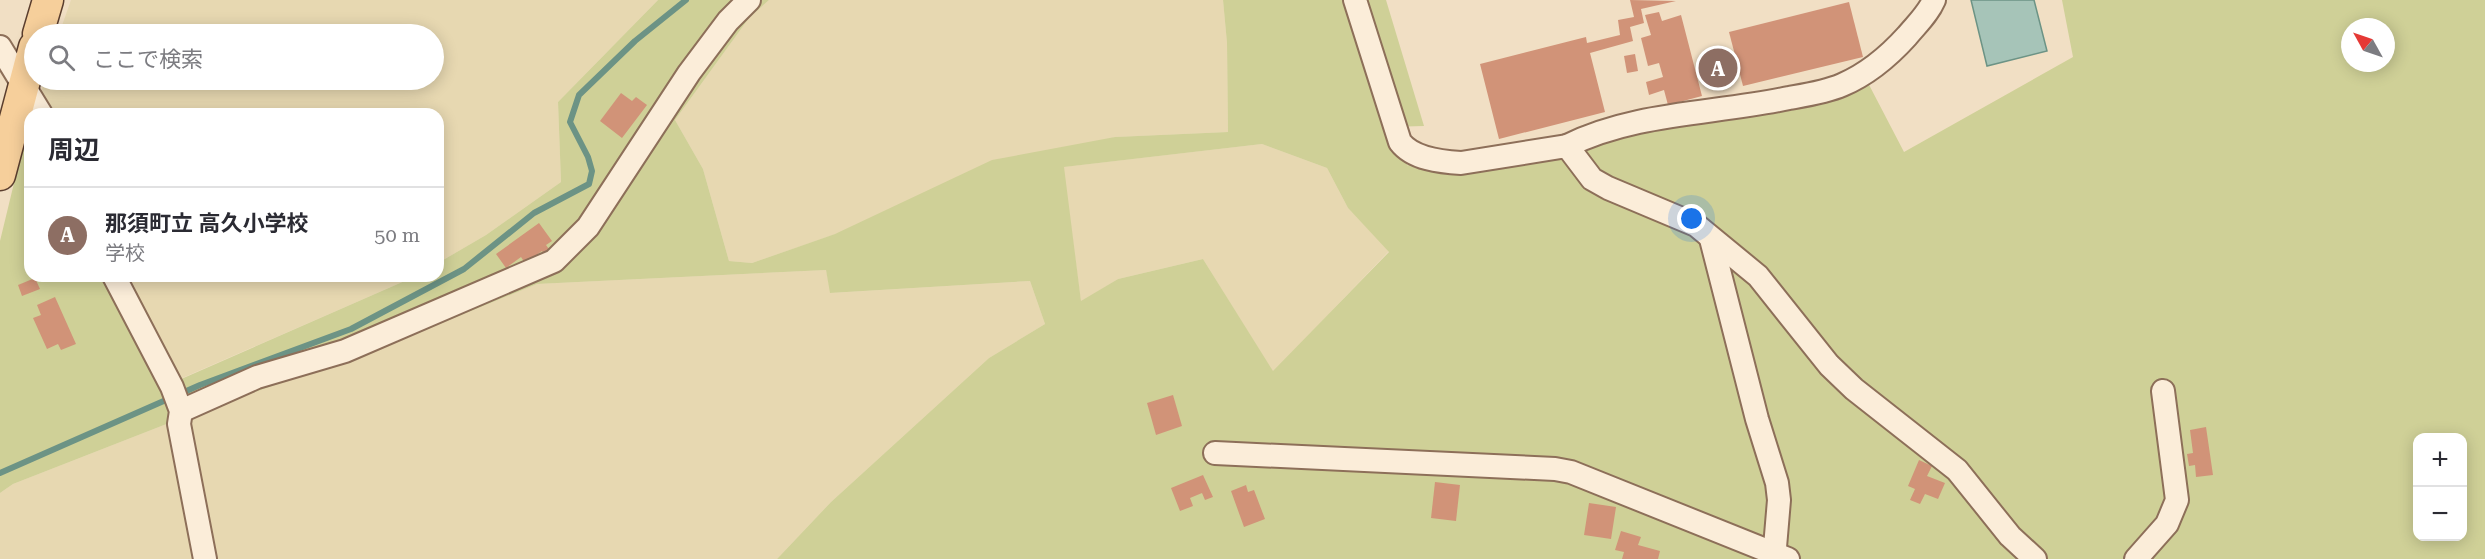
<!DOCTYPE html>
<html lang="ja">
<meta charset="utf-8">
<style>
body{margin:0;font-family:"Roboto Serif","Noto Sans JP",serif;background:#f7f7f7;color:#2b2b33}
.controls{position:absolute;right:18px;bottom:18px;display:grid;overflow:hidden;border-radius:12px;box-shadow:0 3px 15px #0003}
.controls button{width:54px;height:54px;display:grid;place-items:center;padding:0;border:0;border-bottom:2px solid #e1e1e2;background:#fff;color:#2b2b33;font:30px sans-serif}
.compass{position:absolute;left:2341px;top:18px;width:54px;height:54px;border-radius:50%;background:#fff;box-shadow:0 3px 15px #0003;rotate:310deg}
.you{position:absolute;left:1692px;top:219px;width:21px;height:21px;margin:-15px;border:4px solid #fff;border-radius:50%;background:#1a73e8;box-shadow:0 0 0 9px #1a73e833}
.badge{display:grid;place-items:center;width:39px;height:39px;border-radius:50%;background:#a02634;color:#fff;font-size:20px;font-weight:700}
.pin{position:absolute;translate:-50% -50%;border:3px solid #fff;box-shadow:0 2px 6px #0006}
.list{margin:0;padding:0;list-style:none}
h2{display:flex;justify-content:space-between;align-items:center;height:78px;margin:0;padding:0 24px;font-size:26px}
h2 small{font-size:20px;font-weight:400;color:#7c7c81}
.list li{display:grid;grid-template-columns:39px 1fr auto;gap:18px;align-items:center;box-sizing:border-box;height:96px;padding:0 24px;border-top:2px solid #e1e1e2}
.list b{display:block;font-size:22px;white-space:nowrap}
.list p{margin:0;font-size:20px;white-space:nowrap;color:#7c7c81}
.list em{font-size:20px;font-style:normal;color:#7c7c81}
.icon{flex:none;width:33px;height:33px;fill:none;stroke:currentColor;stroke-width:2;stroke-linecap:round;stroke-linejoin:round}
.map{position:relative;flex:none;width:2485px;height:559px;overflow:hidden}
.search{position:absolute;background:#fff;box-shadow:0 3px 15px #0003;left:24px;top:24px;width:420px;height:66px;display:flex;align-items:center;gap:15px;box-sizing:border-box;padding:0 21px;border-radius:33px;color:#7c7c81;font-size:22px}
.panel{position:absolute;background:#fff;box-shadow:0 3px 15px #0003;left:24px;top:108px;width:420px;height:174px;border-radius:18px}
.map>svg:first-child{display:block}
.farmland{fill:#e7d8b1}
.green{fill:#cfd097;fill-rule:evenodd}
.water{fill:#a6c4b8;stroke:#6c9385;stroke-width:1.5}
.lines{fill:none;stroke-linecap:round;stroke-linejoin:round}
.stream{stroke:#6c9385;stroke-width:6}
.building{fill:#d19378}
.minor-casing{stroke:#8d6f59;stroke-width:26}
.major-casing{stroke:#5b3e2e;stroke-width:33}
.minor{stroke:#fbedd9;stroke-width:22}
.major{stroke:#f6cf9b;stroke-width:30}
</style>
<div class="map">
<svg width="2485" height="559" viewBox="0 0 2485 559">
<rect width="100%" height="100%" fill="#f1dfc4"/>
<g class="farmland">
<polygon points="71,0 658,0 558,102 561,182 486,235 438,263 438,114 50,114 40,95 45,80 434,80 434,34 59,34"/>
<polygon points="769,0 1223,0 1227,43 1228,132 1115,137 752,263 729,261 703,169 675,120 749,18"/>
<polygon points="1262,144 1327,168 1348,208 1389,251 1273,372 1203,259 1118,279 1081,302 1063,167"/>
<polygon points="826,270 831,293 1030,281 1045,324 989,358 831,502 777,559 0,559 0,493 13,484 164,425 408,337 537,284"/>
<polygon points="123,276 416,276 180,379"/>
</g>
<path class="green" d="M658,0H769L749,18L675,120L703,169L729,261L752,263L835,234L992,160L1115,137L1228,132L1227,43L1223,0H1386L1424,126L1388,127L1408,166L1415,147L1453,157L1866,79L1904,152L2073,57L2062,0H2485V559H777L831,502L989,358L1045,324L1030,281L830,293L826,270L537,284L408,337L164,425L13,484L0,493V241L29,121L30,276H106L163,387L416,276H438V263L486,235L561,182L558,102ZM2350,27H2386V63H2350ZM1262,144L1327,168L1348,208L1389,252L1273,371L1203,259L1118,279L1081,301L1064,167ZM2418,438H2462V536H2418Z"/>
<polygon class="water" points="1971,0 2034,0 2047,51 1987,66"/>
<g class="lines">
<polyline class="stream" points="0,473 200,385 351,329 464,269 534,213 589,184 592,171 588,157 570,122 579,95 635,41 686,0"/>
</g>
<g class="building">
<polygon points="1630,0 1676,1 1641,9 1644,23 1630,27 1633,41 1590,53 1605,112 1499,139 1480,64 1586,37 1587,43 1620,35 1618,20 1634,17"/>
<polygon points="1849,2 1863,57 1743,86 1729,32"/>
<polygon points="1659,12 1662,21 1681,15 1702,96 1668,105 1664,90 1649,95 1646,82 1663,77 1659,63 1648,66 1641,38 1651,35 1645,15"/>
<polygon points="1635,54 1638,71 1627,73 1624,56"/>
<polygon points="621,93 632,101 636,97 647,105 622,138 600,121"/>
<polygon points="539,223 552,241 546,245 551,252 545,256 542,251 525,263 521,257 506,268 496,254"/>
<polygon points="35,278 40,289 22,296 18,285"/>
<polygon points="55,297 76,344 61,350 58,344 47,349 33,318 41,315 37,305"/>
<polygon points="1173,395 1182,426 1156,435 1147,403"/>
<polygon points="2206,427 2213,475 2196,477 2195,465 2189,466 2187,454 2193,453 2190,430"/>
<polygon points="1919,460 1932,466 1927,476 1945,483 1938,499 1925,494 1920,504 1910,500 1915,489 1908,486"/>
<polygon points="1203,475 1213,497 1205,500 1202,493 1190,498 1193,506 1180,511 1171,488"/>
<polygon points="1435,482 1460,485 1456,521 1431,518"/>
<polygon points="1246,485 1248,492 1254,490 1265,519 1244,527 1231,491"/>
<polygon points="1589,503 1616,507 1611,539 1584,535"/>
<polygon points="1621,531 1641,537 1638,545 1660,551 1658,559 1622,559 1624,552 1615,550"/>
</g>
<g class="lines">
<defs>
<g id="minor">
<path d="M1355,0L1400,142C1413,159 1441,162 1461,163L1567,146L1592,179L1608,188L1696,225L1758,276L1829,365L1854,389L1957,470L2010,536L2035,559"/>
<polyline points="0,47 41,114"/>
<path d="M1567,146C1635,112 1715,114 1789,98C1806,95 1826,92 1842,85C1868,74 1888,57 1907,36C1917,24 1928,14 1934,0"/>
<polyline points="1711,239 1757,419 1777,483 1779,500 1774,559"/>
<polyline points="114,276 172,387 181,411 179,424 205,559"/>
<polyline points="181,411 257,377 345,351 554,261 588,227 689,73 728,21 749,0"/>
<polyline points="1215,453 1555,469 1571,472 1788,559"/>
<polyline points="2136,559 2167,524 2177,500 2163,391"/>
</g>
<g id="major">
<polyline points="38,34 48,0"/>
<polyline points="0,175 34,47"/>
</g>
</defs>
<use href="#minor" class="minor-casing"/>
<use href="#major" class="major-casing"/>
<use href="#minor" class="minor"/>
<use href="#major" class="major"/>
</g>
</svg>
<div class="controls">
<button>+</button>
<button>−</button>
</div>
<svg class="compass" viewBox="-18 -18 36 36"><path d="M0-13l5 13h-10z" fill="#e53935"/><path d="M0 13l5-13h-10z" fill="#7c7c81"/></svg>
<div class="you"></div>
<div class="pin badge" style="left:1718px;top:68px;background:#8d6e63">A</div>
<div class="search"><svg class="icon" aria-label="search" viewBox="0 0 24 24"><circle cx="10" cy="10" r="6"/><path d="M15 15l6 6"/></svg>ここで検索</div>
<section class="panel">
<h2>周辺<small></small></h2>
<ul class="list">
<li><span class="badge" style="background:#8d6e63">A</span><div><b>那須町立 高久小学校</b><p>学校</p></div><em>50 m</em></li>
</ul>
</section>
</div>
